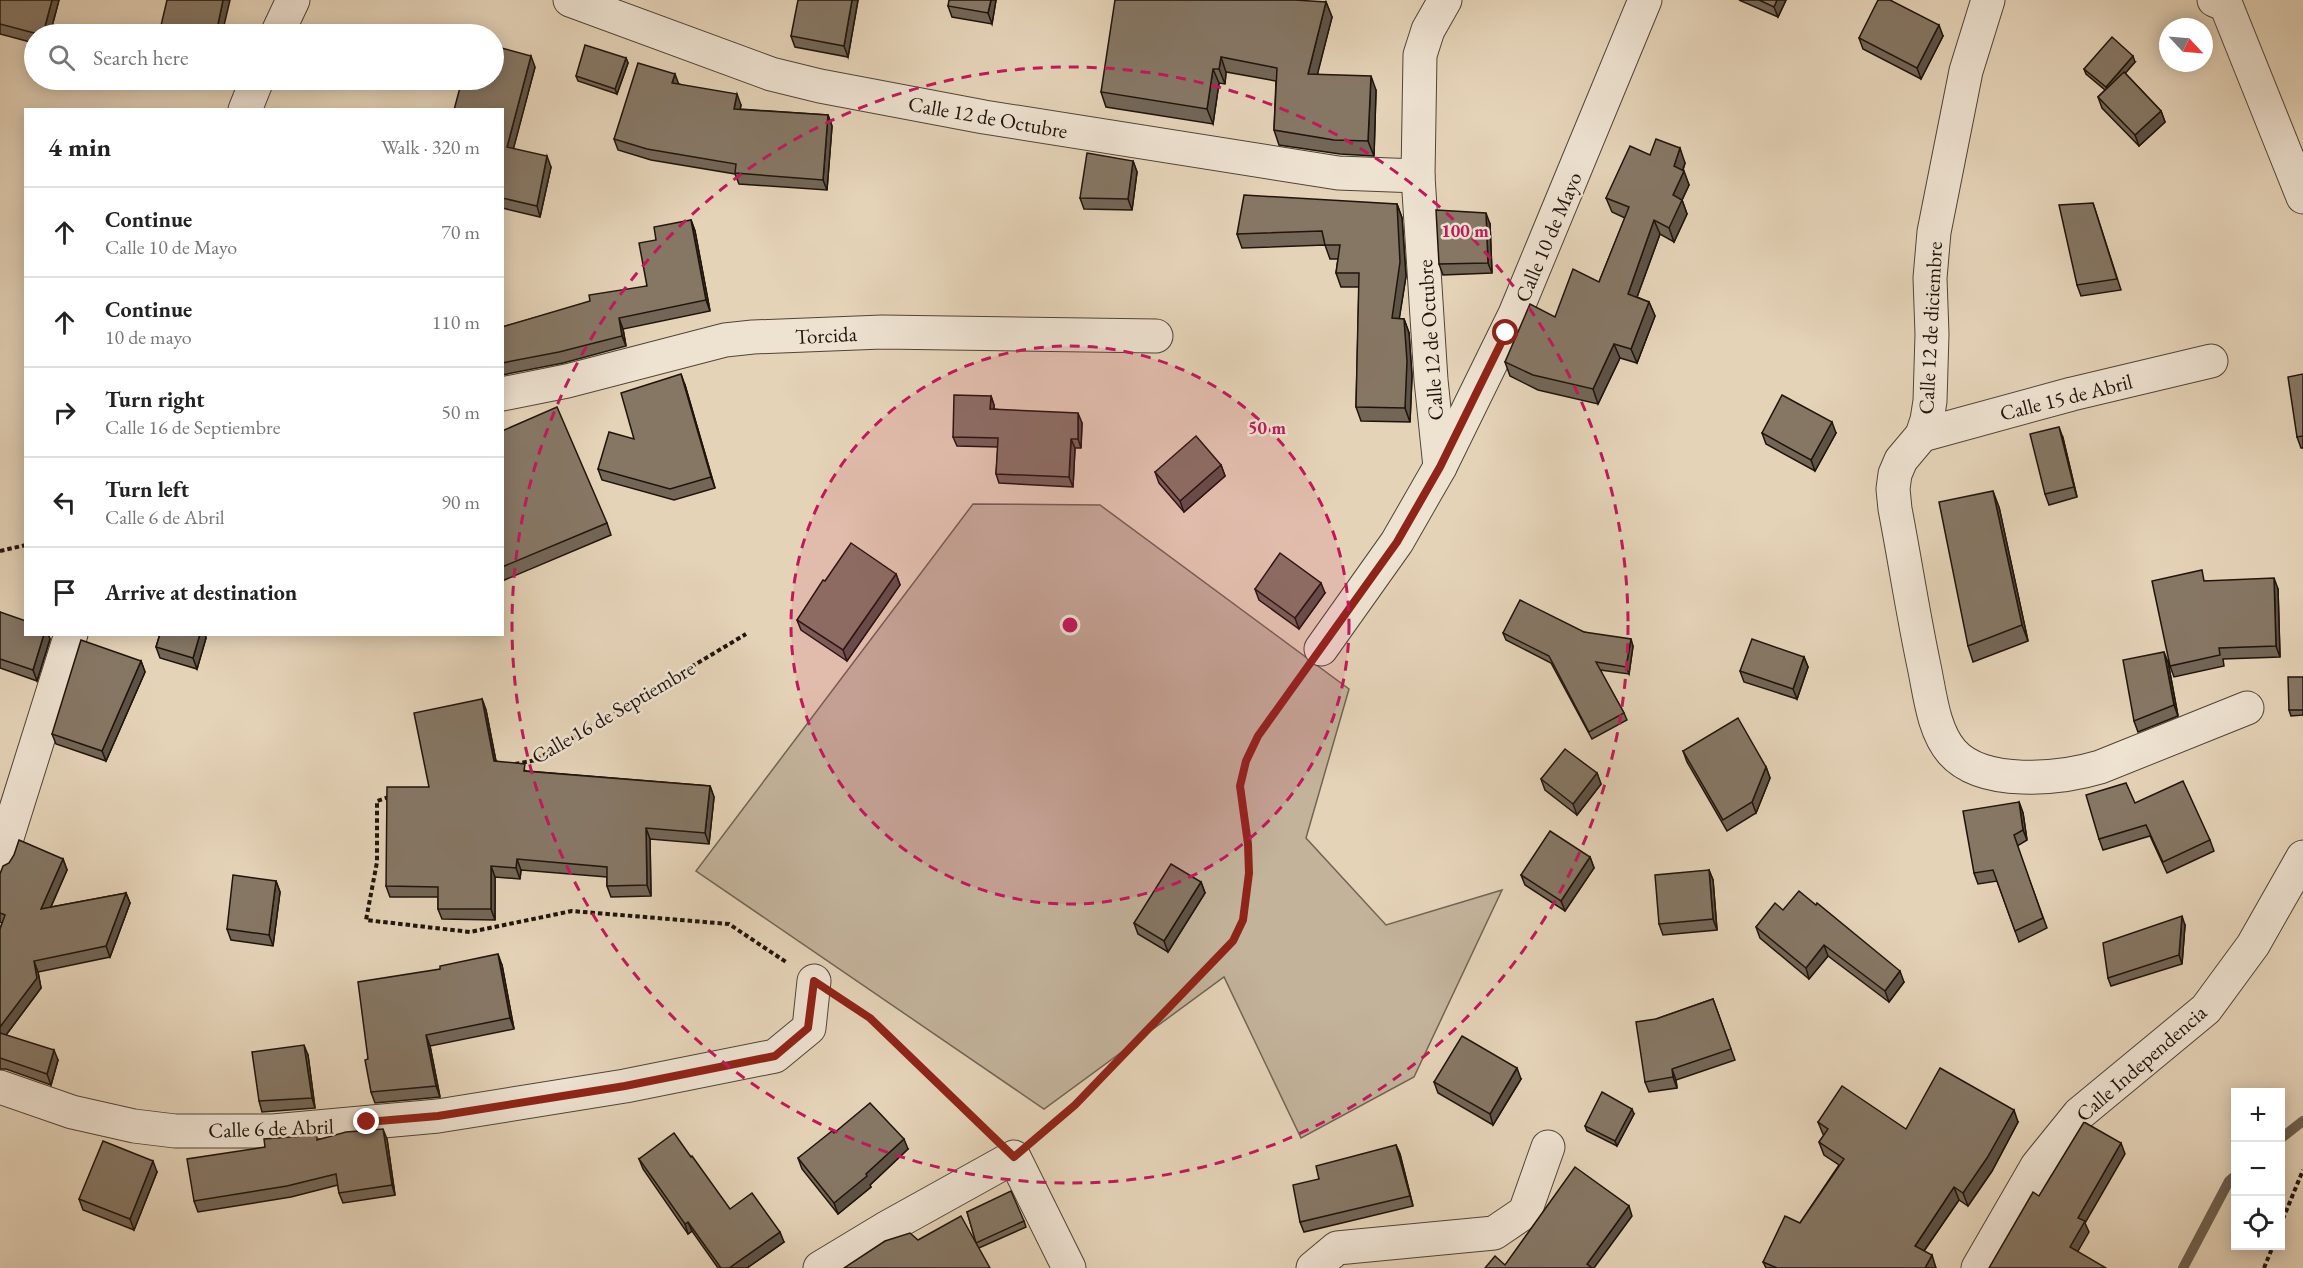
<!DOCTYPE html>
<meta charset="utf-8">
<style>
body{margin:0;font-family:"EB Garamond",serif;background:#f6f6f6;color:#222}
.controls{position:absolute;right:18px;bottom:18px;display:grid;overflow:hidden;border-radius:0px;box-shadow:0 3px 15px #0003}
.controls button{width:54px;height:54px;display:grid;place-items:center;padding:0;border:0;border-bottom:2px solid #e0e0e0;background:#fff;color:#222;font:30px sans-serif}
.compass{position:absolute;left:2159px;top:18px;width:54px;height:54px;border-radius:50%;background:#fff;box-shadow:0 3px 15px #0003;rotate:116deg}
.stop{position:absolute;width:18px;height:18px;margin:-14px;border:4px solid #8f2418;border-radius:50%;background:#fff}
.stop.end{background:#8f2418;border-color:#fff;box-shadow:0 2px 6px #0008}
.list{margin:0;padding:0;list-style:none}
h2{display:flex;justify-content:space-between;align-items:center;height:78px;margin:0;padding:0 24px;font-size:26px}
h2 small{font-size:20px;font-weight:400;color:#767676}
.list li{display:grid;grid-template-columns:39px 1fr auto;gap:18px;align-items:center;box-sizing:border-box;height:90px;padding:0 24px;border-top:2px solid #e0e0e0}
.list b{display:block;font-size:22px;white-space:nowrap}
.list p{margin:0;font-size:20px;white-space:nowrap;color:#767676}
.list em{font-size:20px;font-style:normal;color:#767676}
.icon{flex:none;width:33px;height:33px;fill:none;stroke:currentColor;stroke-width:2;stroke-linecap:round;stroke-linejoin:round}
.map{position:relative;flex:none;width:2303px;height:1268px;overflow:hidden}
.search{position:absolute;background:#fff;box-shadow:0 3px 15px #0003;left:24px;top:24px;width:480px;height:66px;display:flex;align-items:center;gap:15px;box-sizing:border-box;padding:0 21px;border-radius:33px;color:#767676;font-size:22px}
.panel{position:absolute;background:#fff;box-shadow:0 3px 15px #0003;left:24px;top:108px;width:480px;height:528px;border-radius:0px}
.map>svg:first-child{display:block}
.green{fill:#c3b39b;stroke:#716454;stroke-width:1.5}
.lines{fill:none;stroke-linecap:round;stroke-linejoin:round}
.stream{stroke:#6e6050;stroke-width:10}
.street-casing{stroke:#504437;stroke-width:35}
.path{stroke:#1f140c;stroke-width:4;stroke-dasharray:4.5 3;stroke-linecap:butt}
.street{stroke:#eee2d1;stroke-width:33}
.wall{fill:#736657;stroke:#1f140c;stroke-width:1.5}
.shaded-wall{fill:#5e5347;stroke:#1f140c;stroke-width:1.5}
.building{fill:#867765;stroke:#1f140c;stroke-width:1.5}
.route{stroke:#8f2418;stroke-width:8}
.ring{fill:none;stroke:#c2185b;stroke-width:3;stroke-dasharray:10 8}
.labels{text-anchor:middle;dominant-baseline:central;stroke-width:5;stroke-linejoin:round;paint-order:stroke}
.street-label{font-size:21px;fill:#1f140c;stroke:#eee2d1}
.centre{fill:#c2185b;stroke:#eee2d1;stroke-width:3}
.ring-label{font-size:18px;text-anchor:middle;font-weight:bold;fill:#c2185b;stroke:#eee2d1;stroke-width:5;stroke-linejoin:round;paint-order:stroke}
</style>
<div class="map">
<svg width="2303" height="1268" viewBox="0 0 2303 1268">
<rect width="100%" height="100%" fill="#e5d3b8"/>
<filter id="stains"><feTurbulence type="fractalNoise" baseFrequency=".00333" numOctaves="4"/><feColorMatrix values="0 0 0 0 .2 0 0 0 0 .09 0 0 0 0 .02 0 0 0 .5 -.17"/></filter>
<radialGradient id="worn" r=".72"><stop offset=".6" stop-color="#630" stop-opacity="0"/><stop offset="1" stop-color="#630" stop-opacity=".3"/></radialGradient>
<polygon class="green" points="973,504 1100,505 1349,689 1306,838 1386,925 1502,890 1414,1077 1301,1138 1224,977 1044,1109 696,871"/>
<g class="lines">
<g class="stream">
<polyline points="2280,1139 2303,1121"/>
<polyline points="2183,1268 2229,1181 2236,1175"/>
</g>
<defs>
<g id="street">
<polyline points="570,0 771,74 820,86 984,117 1338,173 1418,176 1420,55 1428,30 1445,0"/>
<path d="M1988,0L1966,71L1934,232L1930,278L1932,334L1930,401L1927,420L1922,435L1901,460L1895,474L1893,489L1895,509C1905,561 1913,614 1924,666C1930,694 1933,730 1952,752C1983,787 2060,779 2100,767L2247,708"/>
<polyline points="2214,0 2226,5 2303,197"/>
<polyline points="277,34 293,0"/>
<polyline points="245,110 257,80"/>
<polyline points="1418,176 1431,380 1440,467"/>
<polyline points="502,394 567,381 725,340 753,337 882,332 1156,336"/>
<polyline points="1922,435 2072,394 2211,361"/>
<polyline points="1321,649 1397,542 1440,467 1515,314 1645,0"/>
<polyline points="0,860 71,634"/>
<polyline points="0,1087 72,1112 134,1126 175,1131 273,1131 438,1116 625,1086 775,1056 809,1028 814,981"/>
<polyline points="820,1268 888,1227 1014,1157 1069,1268"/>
<polyline points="1313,1268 1337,1248 1494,1233 1525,1212 1548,1147"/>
<polyline points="1978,1268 2037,1166 2079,1114 2206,1009 2253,945 2303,857"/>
</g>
</defs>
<use href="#street" class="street-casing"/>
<g class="path">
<polyline points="0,551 26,545"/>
<polyline points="515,764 536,760 746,634"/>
<polyline points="389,797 377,801 377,862 366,920 470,932 572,911 729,924 786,962"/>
<polyline points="847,1003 870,1018 987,1132"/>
<polyline points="1040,1135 1075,1105 1233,941 1243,920 1249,873 1248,845 1240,786 1246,761 1258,736 1301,676"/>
<polyline points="2280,1226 2303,1170"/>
<polyline points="2264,1268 2273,1246"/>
</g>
<use href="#street" class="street"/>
</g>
<g class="wall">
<polygon points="0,0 59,0 50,34 34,34 34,43 0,34"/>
<polygon points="858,0 848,57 795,47 791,36"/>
<polygon points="996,0 992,24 952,17 948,6"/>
<polygon points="1739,0 1786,0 1778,17"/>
<polygon points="1326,2 1332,17 1317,74 1376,90 1374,156 1340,154 1279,145 1274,130 1276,81 1226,72 1225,84 1219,83 1213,124 1106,107 1101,92"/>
<polygon points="1943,36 1921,79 1863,49 1859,38"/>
<polygon points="626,58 628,63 617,94 578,81 576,76"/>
<polygon points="2135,62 2125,73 2161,111 2165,122 2139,146 2102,108 2098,97 2105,90 2086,74 2084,69"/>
<polygon points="535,67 513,149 551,167 540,217 502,208 502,110"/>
<polygon points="679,84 741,105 740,109 828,115 832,126 827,190 739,184 735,174 651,160 618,150 614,139"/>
<polygon points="1650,155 1685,163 1683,170 1689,185 1682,200 1687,214 1674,242 1660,234 1637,297 1649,302 1655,316 1637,363 1620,358 1598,404 1538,390 1510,376 1505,362 1555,317 1599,282 1625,218 1612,212 1606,198"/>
<polygon points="1133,161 1137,172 1132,210 1084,209 1080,198"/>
<polygon points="2093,203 2121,290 2081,296 2077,285"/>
<polygon points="1397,204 1402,218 1406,276 1399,319 1404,319 1409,333 1412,376 1410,422 1361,421 1356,407 1359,287 1341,287 1336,273 1338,259 1330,259 1325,245 1242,248 1237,234"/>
<polygon points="691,220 695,231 710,311 623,329 626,346 563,363 502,375 502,327 647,286 656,240"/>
<polygon points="1490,224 1492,273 1443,275 1439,264"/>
<polygon points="2303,374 2303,448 2301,448 2297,437"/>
<polygon points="685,385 715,488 674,500 602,480 598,469 634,439"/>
<polygon points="991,396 994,405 994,409 1082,423 1081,448 1075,448 1073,487 999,483 996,474 998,447 957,446 953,437"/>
<polygon points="502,431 607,523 611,535 502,581"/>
<polygon points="1762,433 1836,433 1815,471 1766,444"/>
<polygon points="2063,438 2077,497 2049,505 2045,494"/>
<polygon points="1221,465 1225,476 1184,512 1159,483 1155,472"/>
<polygon points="1999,507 2028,641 1973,662 1968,646"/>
<polygon points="896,574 900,585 847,661 801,630 797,620 825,581"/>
<polygon points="2206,581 2278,589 2280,657 2223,659 2224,666 2174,677 2170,666"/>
<polygon points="1255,589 1325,593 1299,629 1259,600"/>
<polygon points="0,612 26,634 48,634 50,639 37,681 0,668"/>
<polygon points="1584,632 1633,646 1629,674 1600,670 1624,713 1627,720 1592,739 1551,663 1506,640 1503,633"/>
<polygon points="160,634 205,634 206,638 197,669 160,658 156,647"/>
<polygon points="1804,657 1808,667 1797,699 1744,682 1740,671"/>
<polygon points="141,661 145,672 106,761 56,744 52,734"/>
<polygon points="2168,662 2178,716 2138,732 2134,721"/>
<polygon points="2303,677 2303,715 2291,716 2289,710"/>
<polygon points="482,699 486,710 496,761 527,771 710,786 714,797 709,844 650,839 651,896 611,897 607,886 607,877 521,870 520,879 495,877 495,920 442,919 438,909 438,897 390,897 386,886 429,787"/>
<polygon points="1683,751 1766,767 1770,778 1756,813 1727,831 1687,762"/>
<polygon points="1597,773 1601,784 1577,815 1545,790 1541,779"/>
<polygon points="2019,802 2023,813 2027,840 2017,846 2047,928 2019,942 1997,881 1978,884 1974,873"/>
<polygon points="2135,803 2210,840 2214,851 2167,873 2150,836 2103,850 2099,839"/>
<polygon points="1590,857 1594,868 1565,911 1525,885 1521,875"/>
<polygon points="63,859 67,870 51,907 126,893 130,903 110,957 38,972 41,988 6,1035 58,1060 51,1085 6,1069 0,1069 0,929 2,923 0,922 0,874"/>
<polygon points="1709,870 1713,880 1717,930 1663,935 1659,924"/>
<polygon points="276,881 280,892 273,946 231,940 227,929"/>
<polygon points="1201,882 1205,893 1168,952 1138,934 1134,923"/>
<polygon points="1816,905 1904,982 1889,1002 1828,956 1809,979 1760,938 1756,927 1783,910"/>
<polygon points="2185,925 2182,964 2111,986 2108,978"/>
<polygon points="502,965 514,1029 430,1046 440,1097 375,1103 371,1092 368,1059"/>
<polygon points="1713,999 1735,1060 1676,1080 1677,1088 1649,1092 1645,1082 1656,1019"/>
<polygon points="308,1055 315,1108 262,1112 259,1101"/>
<polygon points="1521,1079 1493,1125 1438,1093 1434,1082"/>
<polygon points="1634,1114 1617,1146 1587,1131 1585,1126"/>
<polygon points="1818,1122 1906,1129 2018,1122 1992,1171 1968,1206 1959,1200 1924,1251 1936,1268 1766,1268 1763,1262 1800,1223 1839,1165 1824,1155 1819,1142 1824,1135 1823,1134"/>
<polygon points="834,1133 908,1149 870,1185 871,1187 838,1214 802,1169 798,1158"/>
<polygon points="318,1139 387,1139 395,1195 343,1203 339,1193 338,1185 291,1197 198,1212 194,1201"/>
<polygon points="1396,1145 1400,1154 1413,1206 1304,1232 1300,1222 1319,1179"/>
<polygon points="639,1159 784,1242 747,1268 718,1268 692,1231 688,1234 643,1169"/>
<polygon points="157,1172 134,1230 83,1210 79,1199"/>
<polygon points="967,1212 1024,1221 1026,1227 979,1248 918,1240 977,1246"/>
</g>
<g class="shaded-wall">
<polygon points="52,0 59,0 50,34 43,34"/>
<polygon points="223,0 230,0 222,34 216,34"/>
<polygon points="852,0 858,0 848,57 844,46"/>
<polygon points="991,0 996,0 992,24 988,13"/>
<polygon points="1777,0 1786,0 1778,17 1774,7"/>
<polygon points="1326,2 1332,17 1314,88 1308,74"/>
<polygon points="1939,25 1943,36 1921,79 1917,68"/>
<polygon points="531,56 535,67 511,158 507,147"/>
<polygon points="2133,56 2135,62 2108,93 2106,87"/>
<polygon points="1221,57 1226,72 1225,84 1219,69"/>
<polygon points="626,58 628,63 617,94 615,89"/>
<polygon points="1213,69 1219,83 1213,124 1207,109"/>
<polygon points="675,74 679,85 672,83"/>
<polygon points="1371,76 1376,90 1374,156 1368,141"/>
<polygon points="737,94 741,105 738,120 734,109"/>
<polygon points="2161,111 2165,122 2139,146 2135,135"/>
<polygon points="828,115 832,126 827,190 823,180"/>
<polygon points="1680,148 1685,163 1679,181 1674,166"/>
<polygon points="547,156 551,167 540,217 537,206"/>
<polygon points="1133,161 1137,172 1132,210 1128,199"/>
<polygon points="1684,171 1689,185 1682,200 1687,214 1674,242 1669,228 1673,195"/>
<polygon points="1397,204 1402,218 1406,276 1397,333 1392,318"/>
<polygon points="1486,213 1490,224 1492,273 1488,263"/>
<polygon points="691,220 695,231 710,311 706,300"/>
<polygon points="1654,220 1660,234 1633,308 1628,294"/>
<polygon points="1649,302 1655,316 1637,363 1631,349"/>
<polygon points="619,318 623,329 626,346 622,336"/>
<polygon points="1404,319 1409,333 1412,376 1410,422 1405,408"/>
<polygon points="1614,344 1620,358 1598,404 1593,389"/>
<polygon points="681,374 685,385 715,488 711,477"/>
<polygon points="991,396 994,405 994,418 990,409"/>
<polygon points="1078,413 1082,423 1081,448 1078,439"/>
<polygon points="1832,422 1836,433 1815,471 1811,460"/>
<polygon points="2059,427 2063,438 2077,497 2074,487"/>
<polygon points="1071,439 1075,448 1073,487 1069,477"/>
<polygon points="1221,465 1225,476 1184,512 1180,501"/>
<polygon points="1993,491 1999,507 2028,641 2022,625"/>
<polygon points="896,574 900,585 847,661 843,650"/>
<polygon points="2274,578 2278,589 2280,657 2276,646"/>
<polygon points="1321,583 1325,593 1299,629 1295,618"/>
<polygon points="44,634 48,634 50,639 37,681 33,670"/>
<polygon points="200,634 205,634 206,638 197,669 193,658"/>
<polygon points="1631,639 1633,646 1629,674 1626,667"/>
<polygon points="2164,652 2168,662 2178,716 2174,705"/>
<polygon points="1804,657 1808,667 1797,699 1793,689"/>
<polygon points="141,661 145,672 106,761 102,751"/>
<polygon points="482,699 486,710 498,772 494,761"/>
<polygon points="1766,767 1770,778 1756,813 1752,802"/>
<polygon points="1597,773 1601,784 1577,815 1573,804"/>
<polygon points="710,786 714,797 709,844 705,833"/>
<polygon points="2019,802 2023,813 2027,840 2023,830"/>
<polygon points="646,828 650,839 651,896 647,885"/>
<polygon points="1590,857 1594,868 1565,911 1561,901"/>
<polygon points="63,859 67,870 45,920 41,909"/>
<polygon points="517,859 521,870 520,879 516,868"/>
<polygon points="491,866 495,877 495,920 491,909"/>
<polygon points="1709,870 1713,880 1717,930 1713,919"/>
<polygon points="276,881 280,892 273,946 269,935"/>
<polygon points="1201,882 1205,893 1168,952 1164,941"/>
<polygon points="126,893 130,903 110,957 106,946"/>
<polygon points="2182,916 2185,925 2182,964 2179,955"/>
<polygon points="1824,945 1828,956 1809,979 1806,968"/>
<polygon points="498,954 502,965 514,1029 510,1018"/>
<polygon points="34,961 38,972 41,988 0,1043 0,1027"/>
<polygon points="1900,971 1904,982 1889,1002 1885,991"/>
<polygon points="426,1035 430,1046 440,1097 436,1086"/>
<polygon points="304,1045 308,1055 315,1108 312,1098"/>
<polygon points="54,1050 58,1060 51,1085 47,1074"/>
<polygon points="1517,1068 1521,1079 1493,1125 1490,1114"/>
<polygon points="1672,1069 1676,1080 1677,1088 1673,1077"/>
<polygon points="1632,1109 1634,1114 1617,1146 1615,1141"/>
<polygon points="2014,1110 2018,1122 1992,1171 1968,1206 1963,1193"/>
<polygon points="383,1129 387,1139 395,1195 392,1185"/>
<polygon points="904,1139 908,1149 870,1185 871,1187 838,1214 834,1203"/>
<polygon points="2121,1143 2125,1154 2085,1223 2089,1232 2074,1258 2070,1247 2078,1218"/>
<polygon points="1396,1145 1400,1154 1413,1206 1410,1196"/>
<polygon points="153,1161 157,1172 134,1230 130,1219"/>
<polygon points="1954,1187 1959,1200 1919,1258 1915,1246"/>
<polygon points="1629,1206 1632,1216 1594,1268 1588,1268 1587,1264"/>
<polygon points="688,1222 692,1231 688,1234 685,1224"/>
<polygon points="780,1232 784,1242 747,1268 729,1268"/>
<polygon points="1932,1255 1936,1268 1925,1268"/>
</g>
<g class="building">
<polygon points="0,0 52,0 43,34 38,34 0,24"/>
<polygon points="167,0 223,0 216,34 159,34"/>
<polygon points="798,0 852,0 844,46 791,36"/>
<polygon points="949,0 991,0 988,13 948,6"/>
<polygon points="1115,0 1295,0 1326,2 1308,74 1371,76 1368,141 1334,140 1274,130 1277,68 1221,57 1219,69 1213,69 1207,109 1101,92"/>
<polygon points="1759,0 1777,0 1774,7"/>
<polygon points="1878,0 1890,0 1939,25 1917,68 1859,38"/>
<polygon points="2112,37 2133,56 2106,87 2084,69"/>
<polygon points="585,45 626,58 615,89 576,76"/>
<polygon points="494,46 531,56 507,147 547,156 537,206 502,198 502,110 454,110 462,80 494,80"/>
<polygon points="638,63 675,74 672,83 737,94 734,109 828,115 823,180 735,173 736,164 647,149 614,139"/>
<polygon points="2124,72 2161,111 2135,135 2098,97"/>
<polygon points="1656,139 1680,148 1674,166 1684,171 1673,195 1682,200 1669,228 1654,220 1628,294 1649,302 1631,349 1614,344 1593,389 1533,375 1505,362 1530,304 1555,317 1573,269 1599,282 1629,207 1606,198 1630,146 1650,155"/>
<polygon points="1087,153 1133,161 1128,199 1080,198"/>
<polygon points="1244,195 1397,204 1400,262 1392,318 1404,319 1407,361 1405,408 1356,407 1359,273 1336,273 1340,245 1325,245 1322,231 1237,234"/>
<polygon points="2093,203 2117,279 2077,285 2059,205"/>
<polygon points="1436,210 1486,213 1488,263 1439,264"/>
<polygon points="691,220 706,300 619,318 622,336 559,352 502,363 502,327 590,301 589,295 647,286 639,243 656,240 654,227"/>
<polygon points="681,374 711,477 670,489 598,469 609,432 634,439 621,393"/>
<polygon points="2303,374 2303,436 2297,437 2288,377"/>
<polygon points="954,395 991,396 990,409 1078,413 1078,439 1071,439 1069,477 996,474 998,438 953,437"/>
<polygon points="1782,395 1832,422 1811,460 1762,433"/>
<polygon points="557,407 607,523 502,567 502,431"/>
<polygon points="2059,427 2074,487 2045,494 2030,434"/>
<polygon points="1196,436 1221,465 1180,501 1155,472"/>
<polygon points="1993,491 2022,625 1968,646 1939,502"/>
<polygon points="851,543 896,574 843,650 797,620 823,580 825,581"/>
<polygon points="1280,553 1321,583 1295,618 1255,589"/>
<polygon points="2202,570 2204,581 2274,578 2276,646 2219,648 2220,655 2170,666 2152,581"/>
<polygon points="1520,600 1584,632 1631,639 1626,667 1596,662 1624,713 1589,732 1549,656 1503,633"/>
<polygon points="0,612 26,621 26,634 44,634 33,670 0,659"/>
<polygon points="160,634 200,634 193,658 156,647"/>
<polygon points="1752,639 1804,657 1793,689 1740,671"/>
<polygon points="81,640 141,661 102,751 52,734"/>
<polygon points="2164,652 2174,705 2134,721 2123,660"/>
<polygon points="2288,677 2303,677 2303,710 2289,710"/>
<polygon points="482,699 494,761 525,764 524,771 710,786 705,833 646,828 647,885 607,886 607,867 517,859 516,868 491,866 491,909 438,909 438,887 386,886 387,787 429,787 414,713"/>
<polygon points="1738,718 1766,767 1752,802 1723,820 1683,751"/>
<polygon points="1565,749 1597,773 1573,804 1541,779"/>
<polygon points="2183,781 2210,840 2163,862 2146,825 2099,839 2086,795 2126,783 2135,803"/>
<polygon points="2019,802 2023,830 2014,835 2043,918 2015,931 1993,870 1974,873 1963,811"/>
<polygon points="1550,831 1590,857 1561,901 1521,875"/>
<polygon points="19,840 63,859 41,909 126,893 106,946 34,961 37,978 0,1027 0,929 5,915 0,913 0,874 3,866 9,863 14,855"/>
<polygon points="1171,864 1201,882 1164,941 1134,923"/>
<polygon points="1709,870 1713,919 1659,924 1655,875"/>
<polygon points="233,875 276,881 269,935 227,929"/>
<polygon points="1799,891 1816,905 1817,903 1900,971 1885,991 1824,945 1806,968 1756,927 1775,903 1783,910"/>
<polygon points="2182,916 2179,955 2108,978 2103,943"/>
<polygon points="498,954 510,1018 426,1035 436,1086 371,1092 365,1060 368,1059 358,982 440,969 440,966"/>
<polygon points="1713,999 1731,1049 1672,1069 1673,1077 1645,1082 1636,1022 1656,1019"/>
<polygon points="0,1033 54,1050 47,1074 0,1058"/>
<polygon points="1462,1036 1517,1068 1490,1114 1434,1082"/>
<polygon points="304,1045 312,1098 259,1101 252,1052"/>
<polygon points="1940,1068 2014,1110 1987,1158 1963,1193 1954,1187 1915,1246 1932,1255 1925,1268 1777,1268 1763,1262 1785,1216 1800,1223 1844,1159 1819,1142 1828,1129 1818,1122 1842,1086 1906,1129"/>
<polygon points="1602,1092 1632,1109 1615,1141 1585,1126"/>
<polygon points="870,1103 904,1139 866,1174 867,1176 834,1203 798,1158 832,1131 834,1133"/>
<polygon points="2084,1122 2121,1143 2078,1218 2085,1221 2070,1247 2106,1268 1989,1268 2033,1192 2039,1196"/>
<polygon points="383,1129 392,1185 339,1193 336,1174 287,1186 194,1201 187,1159 265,1147 264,1139 317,1135 317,1140 346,1132"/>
<polygon points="674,1133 691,1157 692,1156 730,1209 752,1193 780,1232 729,1268 721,1268 688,1222 685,1224 639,1159"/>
<polygon points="103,1141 153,1161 130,1219 79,1199"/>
<polygon points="1396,1145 1410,1196 1300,1222 1293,1185 1319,1179 1316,1166"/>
<polygon points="1575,1167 1629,1206 1587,1264 1592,1268 1485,1268 1495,1256 1505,1265"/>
<polygon points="1011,1191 1024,1221 976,1243 967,1212"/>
<polygon points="961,1216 990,1268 844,1268 885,1241 910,1233 918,1240"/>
</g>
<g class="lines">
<polyline class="route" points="367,1122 438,1116 625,1086 775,1056 808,1028 814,981 870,1018 1014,1157 1075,1105 1233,941 1243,920 1249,873 1248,844 1240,786 1246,761 1258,736 1397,542 1440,467 1506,333"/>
</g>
<circle cx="1070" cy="625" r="279" fill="#c2185b" fill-opacity=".12"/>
<g class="ring">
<circle cx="1070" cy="625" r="279"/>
<circle cx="1070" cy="625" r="558"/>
</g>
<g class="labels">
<g class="street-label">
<text transform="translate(988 117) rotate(10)">Calle 12 de Octubre</text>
<text transform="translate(1548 237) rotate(-67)">Calle 10 de Mayo</text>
<text transform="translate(1930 328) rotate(-87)">Calle 12 de diciembre</text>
<text transform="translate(826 335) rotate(-3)">Torcida</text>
<text transform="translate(1430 340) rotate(-94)">Calle 12 de Octubre</text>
<text transform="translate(2066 397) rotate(-14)">Calle 15 de Abril</text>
<text transform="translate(613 712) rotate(-30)">Calle 16 de Septiembre</text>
<text transform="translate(2141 1063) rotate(-41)">Calle Independencia</text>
<text transform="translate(271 1128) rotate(-2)">Calle 6 de Abril</text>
</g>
</g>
<circle cx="1070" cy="625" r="9" class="centre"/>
<g class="ring-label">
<text x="1465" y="237">100 m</text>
<text x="1267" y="434">50 m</text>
</g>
<rect width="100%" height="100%" filter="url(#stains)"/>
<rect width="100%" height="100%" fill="url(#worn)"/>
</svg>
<div class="controls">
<button>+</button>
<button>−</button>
<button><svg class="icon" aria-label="locate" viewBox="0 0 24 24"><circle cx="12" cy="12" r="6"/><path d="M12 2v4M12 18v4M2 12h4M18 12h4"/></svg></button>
</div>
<svg class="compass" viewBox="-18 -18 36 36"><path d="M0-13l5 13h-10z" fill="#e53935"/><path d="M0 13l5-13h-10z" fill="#767676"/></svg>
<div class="stop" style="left:1506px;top:333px"></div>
<div class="stop end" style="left:367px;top:1122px"></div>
<div class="search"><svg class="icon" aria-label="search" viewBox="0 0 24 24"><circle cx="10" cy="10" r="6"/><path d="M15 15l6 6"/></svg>Search here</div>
<section class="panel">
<h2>4 min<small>Walk · 320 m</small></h2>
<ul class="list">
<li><svg class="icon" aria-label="ahead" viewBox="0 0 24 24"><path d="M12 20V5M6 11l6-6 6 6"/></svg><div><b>Continue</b><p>Calle 10 de Mayo</p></div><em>70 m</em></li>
<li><svg class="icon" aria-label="ahead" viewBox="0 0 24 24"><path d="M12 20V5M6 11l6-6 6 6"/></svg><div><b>Continue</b><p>10 de mayo</p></div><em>110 m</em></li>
<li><svg class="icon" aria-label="right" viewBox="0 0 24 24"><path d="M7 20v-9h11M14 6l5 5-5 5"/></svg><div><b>Turn right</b><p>Calle 16 de Septiembre</p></div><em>50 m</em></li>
<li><svg class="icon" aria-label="left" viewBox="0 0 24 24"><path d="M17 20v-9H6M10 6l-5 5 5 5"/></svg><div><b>Turn left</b><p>Calle 6 de Abril</p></div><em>90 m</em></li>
<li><svg class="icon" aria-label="arrive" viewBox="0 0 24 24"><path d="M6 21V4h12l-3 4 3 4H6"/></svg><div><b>Arrive at destination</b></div></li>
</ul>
</section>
</div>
